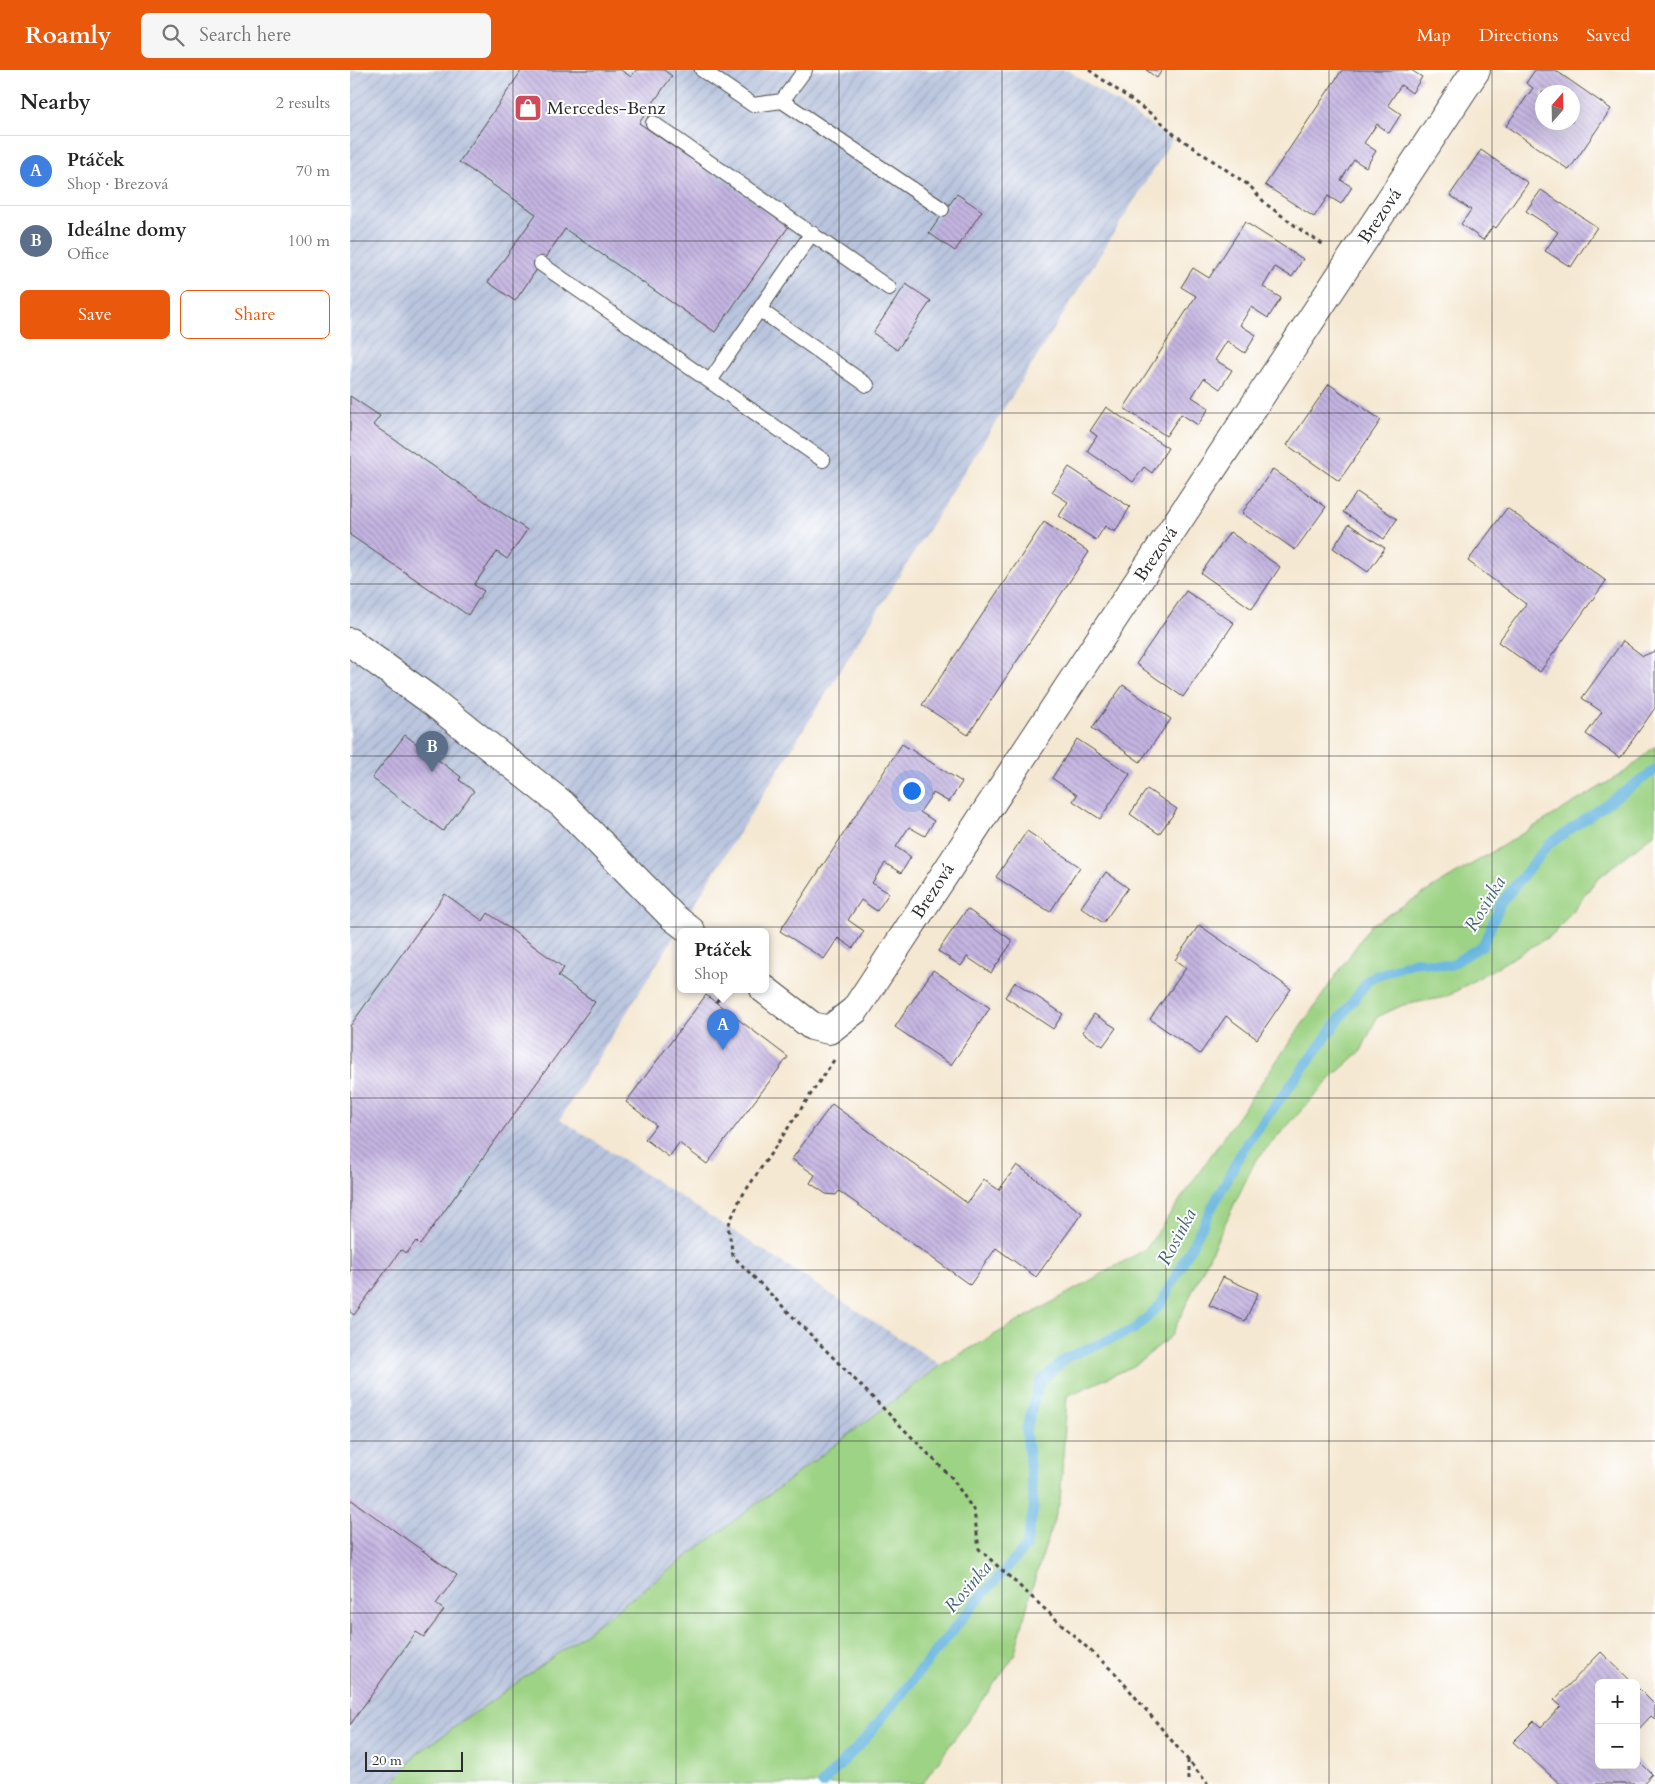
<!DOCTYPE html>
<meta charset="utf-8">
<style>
body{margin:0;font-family:Cardo,serif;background:#f6f6f6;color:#222}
.controls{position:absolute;right:15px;bottom:15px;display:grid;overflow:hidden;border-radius:8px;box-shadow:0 5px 20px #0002}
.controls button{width:45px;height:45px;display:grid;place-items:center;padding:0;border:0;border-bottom:1px solid #e0e0e0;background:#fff;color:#222;font:25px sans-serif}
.compass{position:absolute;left:1185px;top:15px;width:45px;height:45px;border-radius:50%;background:#fff;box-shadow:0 5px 20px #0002;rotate:20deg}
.scale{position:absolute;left:15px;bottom:12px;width:98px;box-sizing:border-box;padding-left:5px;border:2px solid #2b2b2b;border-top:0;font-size:14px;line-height:18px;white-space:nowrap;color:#2b2b2b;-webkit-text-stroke:4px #fff;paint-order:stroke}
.you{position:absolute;left:561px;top:720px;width:18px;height:18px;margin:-12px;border:4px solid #fff;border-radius:50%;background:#1a73e8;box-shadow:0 0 0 8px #1a73e833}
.badge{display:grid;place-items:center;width:32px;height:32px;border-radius:50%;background:#ea580c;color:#fff;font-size:16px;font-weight:700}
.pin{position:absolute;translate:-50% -41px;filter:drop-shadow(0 1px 2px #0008)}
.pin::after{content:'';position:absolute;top:26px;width:18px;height:15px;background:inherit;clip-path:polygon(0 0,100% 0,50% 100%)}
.popup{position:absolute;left:327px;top:858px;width:92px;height:65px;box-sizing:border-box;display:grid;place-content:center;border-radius:8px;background:#fff;filter:drop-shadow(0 1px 4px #0005);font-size:16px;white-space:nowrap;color:#767676}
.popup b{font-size:19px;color:#222}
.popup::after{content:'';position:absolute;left:50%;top:100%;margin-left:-10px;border:10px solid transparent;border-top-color:#fff}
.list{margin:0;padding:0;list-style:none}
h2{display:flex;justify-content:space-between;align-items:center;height:65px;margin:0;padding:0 20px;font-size:21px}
h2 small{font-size:16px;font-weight:400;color:#767676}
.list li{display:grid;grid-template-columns:32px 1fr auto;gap:15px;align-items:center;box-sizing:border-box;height:70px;padding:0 20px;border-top:1px solid #e0e0e0}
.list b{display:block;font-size:19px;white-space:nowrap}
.list p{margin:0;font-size:16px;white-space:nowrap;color:#767676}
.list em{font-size:16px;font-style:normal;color:#767676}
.actions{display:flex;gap:10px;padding:15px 20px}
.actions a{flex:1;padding:11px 0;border:1px solid #ea580c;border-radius:8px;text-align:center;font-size:18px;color:#ea580c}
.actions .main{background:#ea580c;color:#fff}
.icon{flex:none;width:28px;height:28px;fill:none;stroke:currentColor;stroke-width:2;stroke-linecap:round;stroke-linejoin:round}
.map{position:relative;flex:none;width:1305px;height:1714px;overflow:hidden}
header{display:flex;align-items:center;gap:30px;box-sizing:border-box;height:70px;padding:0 25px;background:#ea580c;color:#fff}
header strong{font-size:24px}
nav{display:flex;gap:28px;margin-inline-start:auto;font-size:18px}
.search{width:350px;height:45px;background:#f6f6f6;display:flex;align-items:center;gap:12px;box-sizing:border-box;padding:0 18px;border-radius:8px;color:#767676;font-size:19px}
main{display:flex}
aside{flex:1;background:#fff}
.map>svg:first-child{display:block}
.industrial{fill:url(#industrial-furrows)}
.grass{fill:#9dd384;stroke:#647f58}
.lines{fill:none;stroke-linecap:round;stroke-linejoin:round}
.stream{stroke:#63b4de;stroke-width:10}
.building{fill:url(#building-back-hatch);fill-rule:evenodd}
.service-casing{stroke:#494744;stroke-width:16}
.minor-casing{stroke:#494744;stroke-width:30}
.path{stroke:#494744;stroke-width:3;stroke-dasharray:4 4;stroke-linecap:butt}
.service{stroke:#fff;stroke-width:14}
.minor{stroke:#fff;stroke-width:28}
.grid{fill:none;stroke:#2b2b2b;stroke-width:1;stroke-opacity:0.55}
.labels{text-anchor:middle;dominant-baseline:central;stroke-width:4;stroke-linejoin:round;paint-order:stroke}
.poi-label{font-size:18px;fill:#2b2b2b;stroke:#fff;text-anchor:start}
.street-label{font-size:18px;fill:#2b2b2b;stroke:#fff}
.water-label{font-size:19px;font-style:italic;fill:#416273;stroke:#fff}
</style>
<header>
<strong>Roamly</strong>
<div class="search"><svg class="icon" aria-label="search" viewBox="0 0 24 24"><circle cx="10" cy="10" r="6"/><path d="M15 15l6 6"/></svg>Search here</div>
<nav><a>Map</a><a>Directions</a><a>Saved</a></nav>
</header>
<main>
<aside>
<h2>Nearby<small>2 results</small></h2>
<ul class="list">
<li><span class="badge" style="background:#3f7fe0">A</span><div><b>Ptáček</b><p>Shop · Brezová</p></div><em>70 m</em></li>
<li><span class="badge" style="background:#5c6f8a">B</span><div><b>Ideálne domy</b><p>Office</p></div><em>100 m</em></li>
</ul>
<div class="actions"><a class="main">Save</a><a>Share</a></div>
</aside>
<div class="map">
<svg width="1305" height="1714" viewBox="0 0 1305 1714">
<defs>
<pattern id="industrial-furrows" width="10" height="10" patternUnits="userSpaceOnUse" patternTransform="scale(1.25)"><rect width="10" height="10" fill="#b9c5de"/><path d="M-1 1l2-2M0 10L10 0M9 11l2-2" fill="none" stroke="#9fa9bf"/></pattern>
<pattern id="building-back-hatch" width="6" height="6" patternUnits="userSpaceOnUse" patternTransform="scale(1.25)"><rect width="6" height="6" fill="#c4b4e2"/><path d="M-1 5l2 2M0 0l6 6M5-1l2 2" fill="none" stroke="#9f93b7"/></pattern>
</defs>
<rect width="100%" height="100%" fill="#fff"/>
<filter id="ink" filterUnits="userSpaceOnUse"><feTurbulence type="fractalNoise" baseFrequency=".02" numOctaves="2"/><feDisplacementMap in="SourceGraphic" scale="10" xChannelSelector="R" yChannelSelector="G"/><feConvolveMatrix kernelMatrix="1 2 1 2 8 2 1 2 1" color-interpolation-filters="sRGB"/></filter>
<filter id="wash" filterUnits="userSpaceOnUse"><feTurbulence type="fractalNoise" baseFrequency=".0096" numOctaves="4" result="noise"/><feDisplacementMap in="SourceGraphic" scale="20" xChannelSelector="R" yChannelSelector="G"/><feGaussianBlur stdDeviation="1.12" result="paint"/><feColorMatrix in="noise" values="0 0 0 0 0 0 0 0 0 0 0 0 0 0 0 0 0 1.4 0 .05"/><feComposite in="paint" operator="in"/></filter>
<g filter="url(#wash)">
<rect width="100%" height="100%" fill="#f5e8d2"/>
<polygon class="industrial" points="0,0 718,0 822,70 210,1049 591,1295 144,1714 0,1714"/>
<polygon class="grass" points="1305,676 1305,763 1248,808 1205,863 1096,927 1053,935 1027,947 1011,981 984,1005 905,1091 821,1266 786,1295 717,1326 710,1431 682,1518 664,1586 572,1714 42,1714 67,1684 217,1577 591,1295 796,1179 1021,855 1278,700"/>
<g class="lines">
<polyline class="stream" points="472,1714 515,1669 624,1534 676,1477 684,1436 676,1361 689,1313 717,1287 785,1259 811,1234 893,1079 1020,908 1066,891 1099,896 1133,875 1151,833 1198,775 1305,700"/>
</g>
<g id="blocks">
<g class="building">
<polygon points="172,0 271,0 281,7 286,0 314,0 322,6 289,53 439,156 365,262 215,159 165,231 138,212 186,144 109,92"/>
<polygon points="796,0 812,0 807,8"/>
<polygon points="992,0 1061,0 1072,7 1062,23 1051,15 1038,35 1051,44 1039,63 1027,54 1014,73 1026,81 1016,97 1004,90 991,110 1002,117 991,134 978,126 964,147 915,115"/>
<path d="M1185,0H1205L1261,39L1219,100L1156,56L1183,18L1176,13ZM1192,22H1222V52H1192Z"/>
<polygon points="1131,80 1178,113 1146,158 1143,156 1133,170 1111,154 1121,140 1100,125"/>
<polygon points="1191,120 1247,157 1221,197 1195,181 1208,162 1176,141"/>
<polygon points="607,124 632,141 605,181 579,163"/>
<polygon points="895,152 953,189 942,207 925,197 913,217 931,228 918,248 901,237 890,255 906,265 895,283 877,271 865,290 882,300 870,319 854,308 842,327 859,338 848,355 831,344 816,366 774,338 846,226 831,217 843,198 859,208"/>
<polygon points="556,214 581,231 547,280 523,263"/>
<polygon points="979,314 1031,350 989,411 937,375"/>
<polygon points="0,326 30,346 23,355 177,460 157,489 147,482 124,515 134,521 118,545 0,465"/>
<polygon points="756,337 818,378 802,403 794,397 783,412 737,381 747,366 740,361"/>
<polygon points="719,397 780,437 765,462 755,456 746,470 709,446 718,432 702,422"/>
<polygon points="923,399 976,437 945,480 892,443"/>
<polygon points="1007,422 1047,449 1034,469 993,442"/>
<polygon points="1157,438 1256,511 1190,602 1148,572 1176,534 1118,491"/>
<polygon points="694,452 739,482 618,665 572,635"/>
<polygon points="999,454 1035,478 1018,502 983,478"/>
<polygon points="880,462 930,497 902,539 851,503"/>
<polygon points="836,521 884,553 833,627 786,594"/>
<polygon points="1273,571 1293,586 1305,581 1305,638 1270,688 1236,664 1252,642 1232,628"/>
<polygon points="773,615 821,649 790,692 742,658"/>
<polygon points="55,665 111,707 109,710 124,721 93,761 22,708"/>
<polygon points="727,669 780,704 750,749 723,731 727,725 702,708"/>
<polygon points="552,674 612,712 599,732 583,723 570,742 584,751 575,766 559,757 546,777 561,787 551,803 535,793 522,813 539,823 527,841 511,830 498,850 514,861 503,878 488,868 474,889 430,861"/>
<polygon points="797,719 827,739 809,764 780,744"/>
<polygon points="677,761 730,797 700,842 646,807"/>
<polygon points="756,802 778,818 753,853 731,837"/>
<polygon points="95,824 133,851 138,843 214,898 208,906 245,932 70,1175 66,1171 57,1183 51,1180 4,1245 0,1242 0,956"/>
<polygon points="617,839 663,871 641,903 617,887 611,896 588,881"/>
<polygon points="849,855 941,919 907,969 876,946 850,984 800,949 836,898 825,890"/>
<polygon points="583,900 640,938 601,995 545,957"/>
<polygon points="665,912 713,944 703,959 655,927"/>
<polygon points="356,925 438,987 357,1094 329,1073 319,1087 295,1069 306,1055 276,1032"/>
<polygon points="744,944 766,958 753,976 732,962"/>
<polygon points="482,1034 617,1133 634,1110 649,1120 667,1095 732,1143 686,1207 646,1178 620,1215 489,1121 486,1125 476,1124 460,1113 465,1105 442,1089"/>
<polygon points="873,1207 908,1223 895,1251 859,1235"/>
<polygon points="0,1429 107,1505 86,1534 94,1540 74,1567 66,1562 0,1655"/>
<polygon points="1251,1582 1283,1613 1249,1613 1249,1695 1286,1695 1286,1688 1302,1704 1293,1714 1210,1714 1163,1672 1184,1651 1191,1657 1211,1636 1204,1630"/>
<polygon points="1286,1616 1305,1635 1305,1649 1301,1646 1286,1662"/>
</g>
</g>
</g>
<g filter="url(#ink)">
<use href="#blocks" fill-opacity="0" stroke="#494744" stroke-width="1"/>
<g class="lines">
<defs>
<g id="service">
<polyline points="352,0 403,35 432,31 455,0"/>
<polyline points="432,31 592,139"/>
<polyline points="303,53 539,218"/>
<polyline points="191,194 473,390"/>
<polyline points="410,240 517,315"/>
<polyline points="360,311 462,163"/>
</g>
<g id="minor">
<polyline points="0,572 79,629 212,734 323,847 341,861"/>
<polyline points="414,919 462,956 479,960 505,940 1126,0"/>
</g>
</defs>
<use href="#service" class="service-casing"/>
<use href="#minor" class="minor-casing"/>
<g class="path">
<polyline points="739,0 807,48 825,65 900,116 916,134 955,163 974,175"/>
<polyline points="366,932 377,919"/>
<polyline points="484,990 390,1129 378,1156 383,1186 602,1408 624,1441 629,1479 766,1604 858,1714"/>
<polyline points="838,1690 838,1714"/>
</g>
<use href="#service" class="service"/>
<use href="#minor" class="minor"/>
</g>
</g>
<path class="grid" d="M163,0V1714M326,0V1714M489,0V1714M652,0V1714M816,0V1714M979,0V1714M1142,0V1714M0,171H1305M0,343H1305M0,514H1305M0,686H1305M0,857H1305M0,1028H1305M0,1200H1305M0,1371H1305M0,1543H1305"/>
<defs>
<symbol id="shop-square" viewBox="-11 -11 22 22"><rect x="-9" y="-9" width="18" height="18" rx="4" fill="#d1495b" stroke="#fff"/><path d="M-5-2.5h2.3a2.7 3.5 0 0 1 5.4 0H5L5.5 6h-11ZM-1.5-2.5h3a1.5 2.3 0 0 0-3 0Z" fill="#fff"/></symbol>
</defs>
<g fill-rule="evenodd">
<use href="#shop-square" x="162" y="22" width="32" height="32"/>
</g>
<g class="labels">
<g class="poi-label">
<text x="197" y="38">Mercedes-Benz</text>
</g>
<g class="street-label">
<text transform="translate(1030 146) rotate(-56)">Brezová</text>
<text transform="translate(806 484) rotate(-56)">Brezová</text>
<text transform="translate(583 821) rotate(-57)">Brezová</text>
</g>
<g class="water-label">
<text transform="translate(1135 834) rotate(-59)">Rosinka</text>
<text transform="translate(827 1167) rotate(-62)">Rosinka</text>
<text transform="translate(618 1517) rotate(-49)">Rosinka</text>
</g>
</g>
</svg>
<div class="controls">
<button>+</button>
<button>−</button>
</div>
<svg class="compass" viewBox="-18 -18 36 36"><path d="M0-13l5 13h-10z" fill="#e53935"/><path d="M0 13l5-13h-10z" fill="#767676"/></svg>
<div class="scale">20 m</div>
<div class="you"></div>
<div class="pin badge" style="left:373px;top:980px;background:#3f7fe0">A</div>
<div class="popup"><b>Ptáček</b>Shop</div>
<div class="pin badge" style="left:82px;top:702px;background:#5c6f8a">B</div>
</div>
</main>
